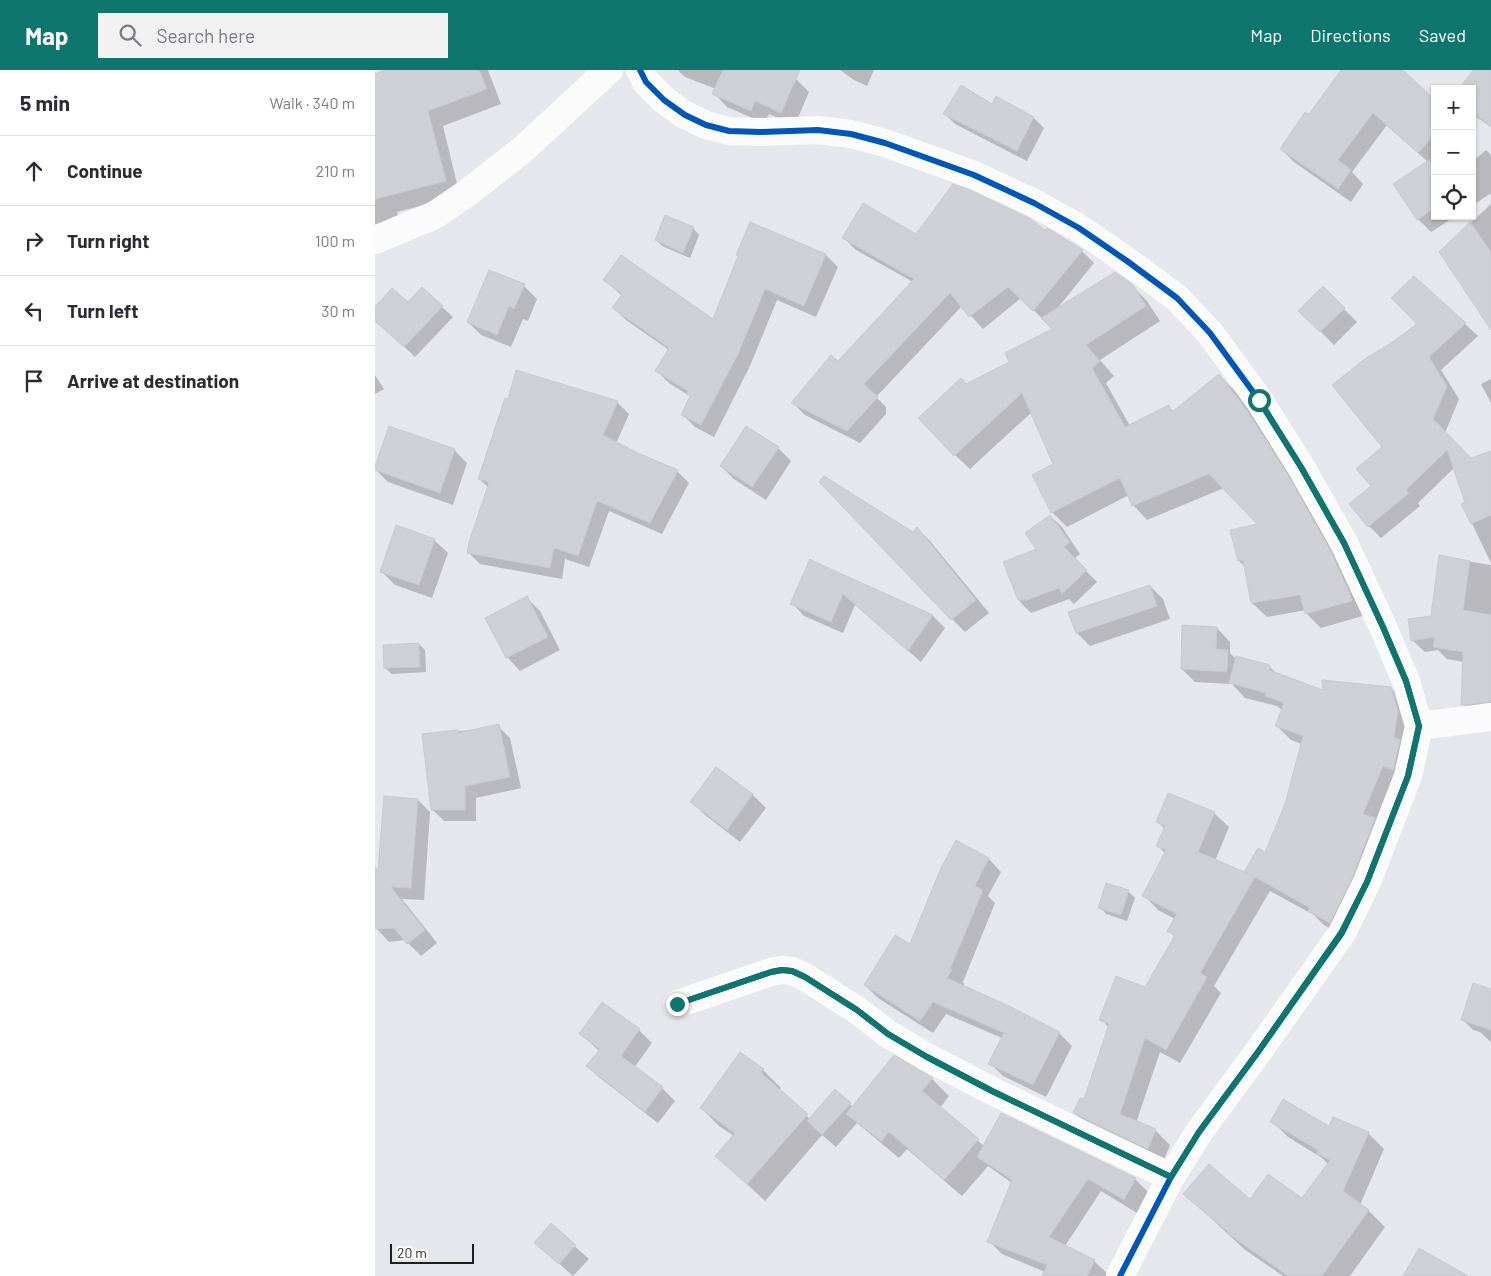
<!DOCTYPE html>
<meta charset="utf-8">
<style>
body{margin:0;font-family:Barlow,sans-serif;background:#f2f2f3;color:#2b2b33}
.controls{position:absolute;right:15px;top:15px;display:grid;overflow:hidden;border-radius:0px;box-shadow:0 1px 4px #0004}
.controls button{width:45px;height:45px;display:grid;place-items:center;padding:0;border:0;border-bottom:1px solid #e1e1e2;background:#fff;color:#2b2b33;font:25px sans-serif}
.scale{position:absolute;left:15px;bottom:12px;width:84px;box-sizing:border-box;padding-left:5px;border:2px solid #1e1e1e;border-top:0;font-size:14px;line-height:18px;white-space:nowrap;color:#1e1e1e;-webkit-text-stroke:4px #fff;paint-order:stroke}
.stop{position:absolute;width:15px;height:15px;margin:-11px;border:4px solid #0f766e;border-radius:50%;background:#fff}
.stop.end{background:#0f766e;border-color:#fff;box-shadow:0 1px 5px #0008}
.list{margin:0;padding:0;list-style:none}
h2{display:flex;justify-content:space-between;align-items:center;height:65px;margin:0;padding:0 20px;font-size:21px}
h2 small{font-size:16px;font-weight:400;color:#7c7c81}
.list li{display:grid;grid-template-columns:32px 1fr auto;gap:15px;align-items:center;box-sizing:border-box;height:70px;padding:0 20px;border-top:1px solid #e1e1e2}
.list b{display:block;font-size:19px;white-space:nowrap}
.list em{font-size:16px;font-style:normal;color:#7c7c81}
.icon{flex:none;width:28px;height:28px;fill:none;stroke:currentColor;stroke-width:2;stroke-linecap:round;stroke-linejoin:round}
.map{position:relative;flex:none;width:1116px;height:1206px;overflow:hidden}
header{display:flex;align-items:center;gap:30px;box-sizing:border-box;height:70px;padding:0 25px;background:#0f766e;color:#fff}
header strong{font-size:24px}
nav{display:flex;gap:28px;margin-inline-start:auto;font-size:18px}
.search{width:350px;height:45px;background:#f2f2f3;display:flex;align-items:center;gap:12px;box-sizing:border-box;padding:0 18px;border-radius:0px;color:#7c7c81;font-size:19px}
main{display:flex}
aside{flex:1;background:#fff}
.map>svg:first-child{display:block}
.shadow{fill:#0003}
.building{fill:#cfd0d6;stroke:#c7cad0}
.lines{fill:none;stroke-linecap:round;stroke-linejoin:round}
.street{stroke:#fbfbfc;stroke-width:28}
.cycleway-casing{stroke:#fff;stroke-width:9}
.cycleway{stroke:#0057b8;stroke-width:6}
.route{stroke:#0f766e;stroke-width:6}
</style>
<header>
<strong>Map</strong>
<div class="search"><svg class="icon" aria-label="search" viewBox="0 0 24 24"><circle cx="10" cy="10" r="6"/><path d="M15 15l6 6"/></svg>Search here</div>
<nav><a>Map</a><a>Directions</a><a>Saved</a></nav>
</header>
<main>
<aside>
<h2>5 min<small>Walk · 340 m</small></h2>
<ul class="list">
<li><svg class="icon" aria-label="ahead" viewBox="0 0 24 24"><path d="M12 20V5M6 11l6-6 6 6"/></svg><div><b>Continue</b></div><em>210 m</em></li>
<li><svg class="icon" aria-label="right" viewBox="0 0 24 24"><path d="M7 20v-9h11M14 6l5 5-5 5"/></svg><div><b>Turn right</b></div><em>100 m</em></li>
<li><svg class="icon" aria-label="left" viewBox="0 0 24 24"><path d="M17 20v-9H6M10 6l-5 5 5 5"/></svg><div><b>Turn left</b></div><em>30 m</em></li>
<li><svg class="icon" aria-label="arrive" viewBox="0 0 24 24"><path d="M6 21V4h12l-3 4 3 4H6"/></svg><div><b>Arrive at destination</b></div></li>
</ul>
</aside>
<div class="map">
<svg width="1116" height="1206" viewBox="0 0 1116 1206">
<rect width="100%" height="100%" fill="#e6e7ed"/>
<g class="shadow">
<polygon points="14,0 113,0 126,34 68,56 85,126 22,142 24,150 0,156 0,17"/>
<polygon points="303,0 402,0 421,9 434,22 420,55 394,44 389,53 352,37 339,23 341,19 310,7"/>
<polygon points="465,0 499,0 492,16 479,10"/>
<polygon points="971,0 1026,0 1060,32 1060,92 1057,95 1060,98 1060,146 1081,146 1056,162 1043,149 1053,92 1012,55 977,102 988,114 976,132 919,92 906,79"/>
<polygon points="1100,0 1108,0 1116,6 1116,57 1097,44 1097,19"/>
<polygon points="621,28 659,48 669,58 652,91 580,54 570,44 617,36"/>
<polygon points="1111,80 1116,85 1116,123 1097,136 1097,92"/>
<polygon points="1116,134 1116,252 1065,182"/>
<polygon points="318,158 324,165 315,188 287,176 281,170"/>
<polygon points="670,162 707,181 719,193 681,240 757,216 772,231 785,251 725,290 739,306 731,313 755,356 794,337 799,342 844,305 859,320 885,355 927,421 991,545 946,558 931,543 931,540 892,547 877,533 870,497 864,491 884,454 849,418 772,450 758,435 754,425 692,457 677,442 679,395 657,342 595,399 580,385 591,315 636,292 679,260 646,228 608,259 587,236 501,327 511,337 511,344 485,373 430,345 418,333 463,292 538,212 481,180 469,168"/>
<polygon points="451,185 463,197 441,247 402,230 375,296 339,367 320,357 308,345 316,327 294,313 282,301 294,280 251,250 239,238 247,226 230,210 338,251 364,186"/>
<polygon points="1039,207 1103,266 1066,300 1084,329 1070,363 1096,389 1116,382 1116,493 1088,435 1092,433 1080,397 1043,433 1045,436 1006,468 994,456 998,416 1009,377 1013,276 1044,254"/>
<polygon points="149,216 162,229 153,251 148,249 136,277 106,265 93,252"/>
<polygon points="948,218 982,252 959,275 925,241"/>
<polygon points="67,237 78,247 40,287 0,249 0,239"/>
<polygon points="0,305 9,319 0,324"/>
<polygon points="1116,309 1116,333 1106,314"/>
<polygon points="133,331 242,332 254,344 241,374 302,401 314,413 287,464 234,441 214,497 190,489 187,509 105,494 93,482 113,417 104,409"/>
<polygon points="403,378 416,391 391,430 359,409 346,396"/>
<polygon points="79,380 92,393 78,435 13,412 0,399"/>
<polygon points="675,446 687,457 705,484 699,489 722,512 699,534 694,529 656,543 645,532 630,492 663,480"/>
<polygon points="542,458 555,471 614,543 590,562 577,549 538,464"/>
<polygon points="59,470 73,483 57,528 20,515 6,501"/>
<polygon points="1065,487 1116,495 1116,645 1100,646 1088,634 1089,592 1072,589 1063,580 1050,582 1037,570 1057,547"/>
<polygon points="435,491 558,546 570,558 546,592 480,535 468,563 429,546 417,533"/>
<polygon points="775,516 788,529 795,549 715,576 702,563"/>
<polygon points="152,528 165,541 185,580 145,601 132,587"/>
<polygon points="842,558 855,572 855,583 862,590 894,596 903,605 949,622 1016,618 1030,632 1037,656 969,867 949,855 939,845 895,821 839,916 846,923 805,993 785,982 761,1053 780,1060 795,1075 788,1092 714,1057 700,1043 710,1031 734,958 726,949 770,919 800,867 793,860 800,849 783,840 769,825 791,784 783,776 790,759 783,752 839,743 854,757 840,791 876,806 890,783 911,735 927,674 916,670 901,655 907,640 902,636 870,628 857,614 820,612 807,599"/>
<polygon points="44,574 50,580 51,602 17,604 10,598"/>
<polygon points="123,656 135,668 146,718 101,728 101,751 69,751 57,739 49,665 105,659"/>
<polygon points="342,699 378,725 391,738 365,772 330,745 317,732"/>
<polygon points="43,730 55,742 49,830 27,829 62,873 46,886 30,870 14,872 2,859 0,844 0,797 4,801"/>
<polygon points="582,772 614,789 626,802 613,826 620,833 588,912 589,914 588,917 684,963 697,976 671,1027 628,1006 615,993 627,968 571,944 558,963 503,928 490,915 535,876"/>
<polygon points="753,821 760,828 752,851 731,844 725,837"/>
<polygon points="1116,920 1116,972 1105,962 1098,960 1087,949"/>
<polygon points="227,934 264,960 277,973 259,998 287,1018 300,1031 283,1053 225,1008 212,996 224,981 206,964"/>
<polygon points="365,984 388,1000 406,1018 404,1020 435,1049 475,1034 478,1037 557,1009 574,1026 565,1038 609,1076 760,1109 773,1122 762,1143 726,1121 690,1176 719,1191 733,1204 732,1206 668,1206 670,1202 627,1184 614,1171 637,1113 613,1096 587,1126 532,1079 524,1088 482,1053 461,1077 447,1065 390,1131 342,1086 359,1066 344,1056 326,1038"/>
<polygon points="897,1051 993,1063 1009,1079 985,1135 994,1141 1010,1157 975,1206 908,1206 869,1179 810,1124 875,1131 928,1130 953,1094 947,1088 913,1067"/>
<polygon points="176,1155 214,1189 198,1206 161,1173"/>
</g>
<g class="building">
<polygon points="10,0 104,0 112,19 53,41 71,111 0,129 0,4"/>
<polygon points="348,0 425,0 406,43 380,31 376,41 337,24"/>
<polygon points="966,0 1028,0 1060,30 1060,64 1043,83 998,43 963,90 976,100 963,119 905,79 930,42 934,44"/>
<polygon points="1098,0 1116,0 1116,56 1097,42 1097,19 1084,19"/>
<polygon points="586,15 617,34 621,26 659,47 642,81 568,44"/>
<polygon points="1054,90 1060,100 1060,138 1042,150 1018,114"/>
<polygon points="578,114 593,119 652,147 660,152 670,160 672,158 708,180 658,241 633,217 594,247 575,223 489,314 503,327 472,361 416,333 456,285 463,291 539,209 467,168 488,133 541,164"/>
<polygon points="290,145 319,157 308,183 280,170"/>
<polygon points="375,152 451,184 429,236 390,219 363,284 326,355 306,345 315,326 311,324 313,321 280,301 294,278 237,238 247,224 228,210 246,185 338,249 363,186 361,185"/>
<polygon points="1095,152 1116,182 1116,260 1064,182"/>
<polygon points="114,200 150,214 139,239 134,236 122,265 92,252"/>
<polygon points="740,202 758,215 771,236 711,275 725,291 717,298 750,357 794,335 797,342 844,304 871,339 913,405 955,480 974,522 977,531 930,544 925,525 876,533 868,490 863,491 855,460 882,454 834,404 757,436 745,408 676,443 657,405 678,394 647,323 579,386 543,348 586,308 591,314 634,292 630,283 677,259 666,248"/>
<polygon points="1039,206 1091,253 1054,287 1072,316 1058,349 1096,388 1116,381 1116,445 1096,454 1086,434 1090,432 1072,380 1031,420 1034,423 993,457 974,434 996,416 981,399 1007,377 957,315 991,288 1013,275 1042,254 1016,228"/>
<polygon points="948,216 970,238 945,262 923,241"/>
<polygon points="47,217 68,236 29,277 0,251 0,237 17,218 33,232"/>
<polygon points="141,300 243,331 228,365 265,384 303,400 275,453 222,431 203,486 179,478 175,498 92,483 94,472 114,412 103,409 130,328 133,329"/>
<polygon points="14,356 80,379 65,423 0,400 0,396"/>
<polygon points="371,356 404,377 377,417 345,396"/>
<polygon points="449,406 538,462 542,457 601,530 576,550 444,412"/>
<polygon points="675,445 695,472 689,477 712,500 687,524 684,518 652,530 643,530 628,492 661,479 650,463"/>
<polygon points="21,455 60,469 44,515 5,502"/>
<polygon points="1064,485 1095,491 1088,540 1116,545 1116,632 1086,635 1088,582 1058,577 1060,567 1036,571 1033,549 1056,546"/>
<polygon points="435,489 438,491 558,545 533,581 468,524 456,552 415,534"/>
<polygon points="775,515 782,536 701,563 693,542"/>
<polygon points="152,526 173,567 131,588 110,548"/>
<polygon points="807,555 842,557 841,579 853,580 852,602 806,599"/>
<polygon points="44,573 45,597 9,598 8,575"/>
<polygon points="861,586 895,595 894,600 948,620 947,610 1016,617 1023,641 1019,667 1025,670 1018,700 1008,696 988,744 1000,748 978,806 955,853 933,841 935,838 880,807 825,903 832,907 791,980 770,968 745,1044 781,1059 773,1079 698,1043 705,1028 709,1029 734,954 724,950 741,906 770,917 800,865 792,861 802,844 767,826 791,780 781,776 790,756 781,752 793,723 840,742 823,782 874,804 869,802 883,778 890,782 910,734 928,666 900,656 909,633 890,626 891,623 854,613"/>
<polygon points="124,654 135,707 90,716 90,740 56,740 47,664 83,660 83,663"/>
<polygon points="341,697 378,724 352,760 315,732"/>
<polygon points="9,726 43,729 36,818 16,817 50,860 32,874 19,858 0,859 0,797 3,801"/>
<polygon points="581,770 614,788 600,816 608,820 575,899 577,900 572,908 634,936 685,962 658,1015 613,994 629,963 558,932 545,951 489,915 520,865 535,874 565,800"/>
<polygon points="731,813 754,820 746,845 723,838"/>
<polygon points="1098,913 1116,919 1116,960 1086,950"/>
<polygon points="227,932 265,959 246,986 288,1017 270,1042 211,996 225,979 204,964"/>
<polygon points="365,982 389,999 386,1003 433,1044 372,1114 340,1086 360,1063 325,1038"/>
<polygon points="519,985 558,1008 547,1021 604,1069 569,1110 514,1062 506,1071 471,1044"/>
<polygon points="460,1019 476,1033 447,1065 432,1051"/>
<polygon points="908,1029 954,1056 958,1047 994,1062 968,1121 994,1140 947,1206 913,1206 852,1163 853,1162 808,1124 834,1094 875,1129 893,1104 927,1128 955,1090 942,1084 943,1080 895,1052"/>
<polygon points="626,1043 761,1108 749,1130 713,1109 674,1167 720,1190 712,1206 667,1206 672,1195 612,1172 637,1110 602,1087"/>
<polygon points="176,1153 201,1175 184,1194 159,1173"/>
<polygon points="1044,1178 1093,1206 1028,1206"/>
</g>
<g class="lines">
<g class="street">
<polyline points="265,0 271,12 289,30 310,45 331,55 354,61 385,62 443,60 476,64 510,73 599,105 659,133 704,158 752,191 802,228 835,263 884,330 926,397 969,473 1008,557 1031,611 1044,656 1033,706 992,812 967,863 883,982 824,1062 796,1107 745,1206"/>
<polyline points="0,170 60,145 92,123 146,81 234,0"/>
<polyline points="1044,656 1116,647"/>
<polyline points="302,934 396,902 407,900 417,901 430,907 482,940 513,964 552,987 617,1021 796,1107"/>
</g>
<defs>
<g id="cycleway">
<polyline points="265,0 271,12 289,30 310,45 331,55 354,61 385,62 443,60 476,64 510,73 599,105 659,133 704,158 752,191 802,228 835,263 884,330 926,397 969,473 1008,557 1031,611 1044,656 1033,706 992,812 967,863 883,982 824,1062 796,1107 745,1206"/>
<polyline points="302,934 396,902 407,900 417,901 430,907 482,940 513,964 552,987 617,1021 796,1107"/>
</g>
</defs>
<use href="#cycleway" class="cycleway-casing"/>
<use href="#cycleway" class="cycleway"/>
</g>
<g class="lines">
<polyline class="route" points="302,934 396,902 407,900 417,901 430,907 482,940 513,964 552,987 617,1021 796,1107 824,1062 883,982 966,863 992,812 1033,706 1044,656 1031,611 1008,557 969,473 926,397 884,330"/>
</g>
</svg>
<div class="controls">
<button>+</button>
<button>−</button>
<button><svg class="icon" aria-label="locate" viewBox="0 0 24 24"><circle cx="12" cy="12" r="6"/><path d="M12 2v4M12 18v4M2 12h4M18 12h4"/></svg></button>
</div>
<div class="scale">20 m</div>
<div class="stop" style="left:884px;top:330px"></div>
<div class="stop end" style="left:302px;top:934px"></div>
</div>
</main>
